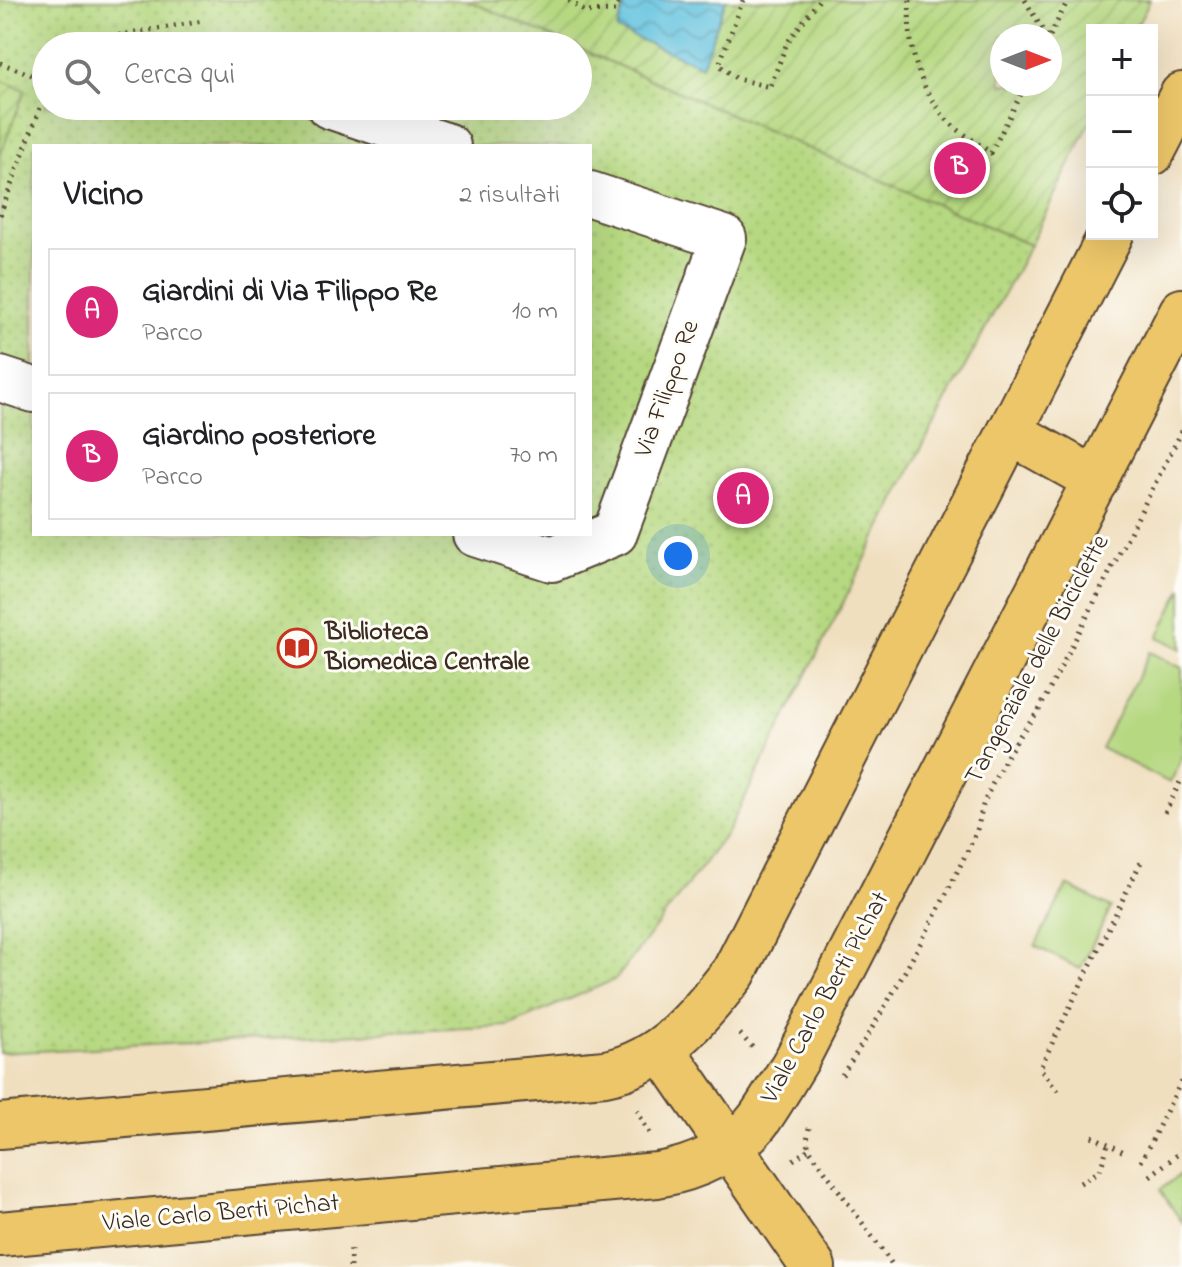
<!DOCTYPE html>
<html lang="it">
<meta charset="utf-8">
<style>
body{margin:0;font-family:"Indie Flower",sans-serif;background:#f6f6f6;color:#202124}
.controls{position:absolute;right:24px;top:24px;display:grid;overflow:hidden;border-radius:0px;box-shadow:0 8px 32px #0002}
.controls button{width:72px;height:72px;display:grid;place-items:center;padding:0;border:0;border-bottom:2px solid #e0e0e0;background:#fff;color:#202124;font:40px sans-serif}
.compass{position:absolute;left:990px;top:24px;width:72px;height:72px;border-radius:50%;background:#fff;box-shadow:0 8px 32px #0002;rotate:90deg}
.you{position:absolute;left:678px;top:556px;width:28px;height:28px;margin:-20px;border:6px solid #fff;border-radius:50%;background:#1a73e8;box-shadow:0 0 0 12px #1a73e833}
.badge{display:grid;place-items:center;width:52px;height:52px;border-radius:50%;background:#db2777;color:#fff;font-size:26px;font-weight:700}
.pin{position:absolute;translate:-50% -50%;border:4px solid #fff;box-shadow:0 2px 8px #0006}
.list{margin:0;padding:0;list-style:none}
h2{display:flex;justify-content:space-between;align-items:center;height:104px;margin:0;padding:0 32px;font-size:34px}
h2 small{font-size:26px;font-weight:400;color:#757577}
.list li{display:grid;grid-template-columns:52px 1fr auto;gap:24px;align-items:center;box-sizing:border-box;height:128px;margin:0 16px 16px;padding:0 16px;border:2px solid #e0e0e0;border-radius:0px}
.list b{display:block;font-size:30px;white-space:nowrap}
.list p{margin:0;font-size:26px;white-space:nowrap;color:#757577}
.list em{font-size:26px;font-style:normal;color:#757577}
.icon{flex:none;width:44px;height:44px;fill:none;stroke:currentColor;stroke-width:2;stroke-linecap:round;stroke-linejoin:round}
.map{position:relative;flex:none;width:1182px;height:1267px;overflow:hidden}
.search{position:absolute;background:#fff;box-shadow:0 8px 32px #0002;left:32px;top:32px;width:560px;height:88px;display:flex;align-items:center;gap:20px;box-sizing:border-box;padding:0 28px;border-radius:44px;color:#757577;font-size:30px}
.panel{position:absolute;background:#fff;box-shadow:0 8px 32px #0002;left:32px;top:144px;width:560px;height:392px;border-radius:0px}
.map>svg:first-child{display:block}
.grass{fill:#b6d881;stroke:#788150;stroke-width:2}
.park{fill:url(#park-dots);stroke:#788150;stroke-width:2;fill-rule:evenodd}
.garden{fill:url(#garden-furrows);stroke:#788150;stroke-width:2;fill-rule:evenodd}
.water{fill:url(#water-waves);stroke:#4d767e;stroke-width:2}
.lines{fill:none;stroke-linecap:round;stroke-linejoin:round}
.minor-casing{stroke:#564536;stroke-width:48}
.major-casing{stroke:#564536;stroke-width:48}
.path{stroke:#564536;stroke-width:5;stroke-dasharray:2 6;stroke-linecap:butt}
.minor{stroke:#fff;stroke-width:44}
.major{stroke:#ecc669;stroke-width:44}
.labels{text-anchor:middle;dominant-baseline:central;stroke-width:6;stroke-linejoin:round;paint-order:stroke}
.street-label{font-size:26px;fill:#3b2a1e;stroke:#fdfcf7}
.poi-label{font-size:26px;font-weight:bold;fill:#3b2a1e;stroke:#fdfcf7;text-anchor:start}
</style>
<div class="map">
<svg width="1182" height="1267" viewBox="0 0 1182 1267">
<defs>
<pattern id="park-dots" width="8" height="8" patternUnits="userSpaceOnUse" patternTransform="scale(2)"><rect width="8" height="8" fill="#b6d881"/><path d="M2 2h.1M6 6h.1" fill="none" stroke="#9dba6f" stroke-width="1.8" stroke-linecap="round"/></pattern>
<pattern id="garden-furrows" width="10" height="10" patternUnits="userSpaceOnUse" patternTransform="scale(2)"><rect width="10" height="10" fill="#b6d881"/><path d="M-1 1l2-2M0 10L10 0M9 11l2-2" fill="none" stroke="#9dba6f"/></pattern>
<pattern id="water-waves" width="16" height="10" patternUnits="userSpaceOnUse" patternTransform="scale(2)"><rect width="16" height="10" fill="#5fc1de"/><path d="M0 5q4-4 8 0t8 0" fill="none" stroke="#509db3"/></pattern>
</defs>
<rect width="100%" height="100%" fill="#fdfcf7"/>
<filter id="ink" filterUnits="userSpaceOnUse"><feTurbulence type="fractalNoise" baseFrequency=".0125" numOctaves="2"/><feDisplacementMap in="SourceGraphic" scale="16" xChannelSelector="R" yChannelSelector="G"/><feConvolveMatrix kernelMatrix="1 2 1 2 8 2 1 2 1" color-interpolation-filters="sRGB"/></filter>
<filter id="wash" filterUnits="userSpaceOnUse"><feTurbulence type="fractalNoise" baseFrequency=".006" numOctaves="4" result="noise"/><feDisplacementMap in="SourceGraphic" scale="32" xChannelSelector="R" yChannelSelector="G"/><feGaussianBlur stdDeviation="1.8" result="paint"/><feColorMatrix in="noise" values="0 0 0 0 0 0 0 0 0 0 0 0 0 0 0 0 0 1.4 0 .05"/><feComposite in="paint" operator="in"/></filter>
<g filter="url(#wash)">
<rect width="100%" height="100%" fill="#f0dfbf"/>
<g class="grass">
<polygon points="1182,588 1182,649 1158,637"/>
<polygon points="1150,652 1182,668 1182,759 1170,783 1101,748"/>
<polygon points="1067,885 1111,908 1080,969 1035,946"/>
<polygon points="1182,1173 1182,1222 1160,1190"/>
</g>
<path class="park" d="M0,0H467L573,46H46V106H578V48L1030,245L914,462L727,833L616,979L508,1026L0,1053ZM34,146H590V534H34Z"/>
<g class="garden">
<path d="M467,0H1150L1135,30H1092V118L1030,245L578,48V46H573ZM1002,36H1050V84H1002Z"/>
<polygon points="0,80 25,90 0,156"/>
</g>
<polygon class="water" points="626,0 726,0 702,66 617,30"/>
</g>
<g filter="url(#ink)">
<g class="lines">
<defs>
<g id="minor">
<polyline points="329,106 448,146"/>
<polyline points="0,379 34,390"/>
<polyline points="475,534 552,559 615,533 724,238 590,194"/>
</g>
<g id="major">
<polyline points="1152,153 1182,95"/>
<polyline points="1010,432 1096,480"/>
<polyline points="662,1049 813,1267"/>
<path d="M0,1126L605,1073C663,1062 700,1016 734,972L1111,234"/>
<path d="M0,1234L657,1175C695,1169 737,1150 760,1118C773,1099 785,1079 797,1059L1182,311"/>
</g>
</defs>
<use href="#minor" class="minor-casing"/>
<use href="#major" class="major-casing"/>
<g class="path">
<polyline points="569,0 585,12 615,11 620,0"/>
<polyline points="743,0 719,65 737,79 770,87 787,43 819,0"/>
<path d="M910,0C906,44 918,90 950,123C962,134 978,143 991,153L1026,84"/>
<polyline points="1025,0 1046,36"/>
<polyline points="1050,36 1068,0"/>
<polyline points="89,46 103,38 203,21"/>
<polyline points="0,63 46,80"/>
<polyline points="0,215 46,92"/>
<polyline points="1165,813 1182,778"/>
<polyline points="740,1034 755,1050"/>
<path d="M842,1075C892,1000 936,917 975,835C980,824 980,811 985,800C999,769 1016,737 1038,712L1182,431"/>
<polyline points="1058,1091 1040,1068 1143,858"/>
<polyline points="637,1110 649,1133"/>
<polyline points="809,1128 807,1140 809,1149 894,1267"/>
<polyline points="1092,1136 1124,1152"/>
<polyline points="793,1160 809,1149"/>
<polyline points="1141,1162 1182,1080"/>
<polyline points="1150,1176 1182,1151"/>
<polyline points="1080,1183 1100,1171 1108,1144"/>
<polyline points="350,1267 351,1247"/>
</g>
<use href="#minor" class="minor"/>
<use href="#major" class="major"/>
</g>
</g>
<defs>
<symbol id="library-ring" viewBox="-11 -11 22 22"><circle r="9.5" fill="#fdfcf7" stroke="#c8321e" stroke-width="1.5"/><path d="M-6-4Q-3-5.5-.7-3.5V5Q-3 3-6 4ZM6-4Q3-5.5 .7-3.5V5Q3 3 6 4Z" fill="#c8321e"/></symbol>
</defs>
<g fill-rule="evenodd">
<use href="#library-ring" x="275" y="626" width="44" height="44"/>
</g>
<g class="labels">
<g class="street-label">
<text transform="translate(668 389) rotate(-70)">Via Filippo Re</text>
<text transform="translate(1038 660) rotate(-62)">Tangenziale delle Biciclette</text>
<text transform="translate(826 998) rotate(-61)">Viale Carlo Berti Pichat</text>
<text transform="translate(221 1214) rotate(-5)">Viale Carlo Berti Pichat</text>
</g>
<g class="poi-label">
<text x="325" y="633">Biblioteca<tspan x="325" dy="30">Biomedica Centrale</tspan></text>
</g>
</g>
</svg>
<div class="controls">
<button>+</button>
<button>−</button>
<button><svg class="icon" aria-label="locate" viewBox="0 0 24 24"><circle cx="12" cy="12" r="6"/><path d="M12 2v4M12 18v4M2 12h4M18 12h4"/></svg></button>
</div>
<svg class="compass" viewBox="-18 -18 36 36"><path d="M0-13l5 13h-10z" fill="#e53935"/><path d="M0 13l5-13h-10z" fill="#757577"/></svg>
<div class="you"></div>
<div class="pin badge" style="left:743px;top:498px">A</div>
<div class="pin badge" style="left:960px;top:168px">B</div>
<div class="search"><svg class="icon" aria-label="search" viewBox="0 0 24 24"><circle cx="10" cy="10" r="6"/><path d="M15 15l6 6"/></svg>Cerca qui</div>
<section class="panel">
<h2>Vicino<small>2 risultati</small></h2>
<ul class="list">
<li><span class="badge">A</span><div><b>Giardini di Via Filippo Re</b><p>Parco</p></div><em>10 m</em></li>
<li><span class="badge">B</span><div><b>Giardino posteriore</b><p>Parco</p></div><em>70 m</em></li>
</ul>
</section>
</div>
